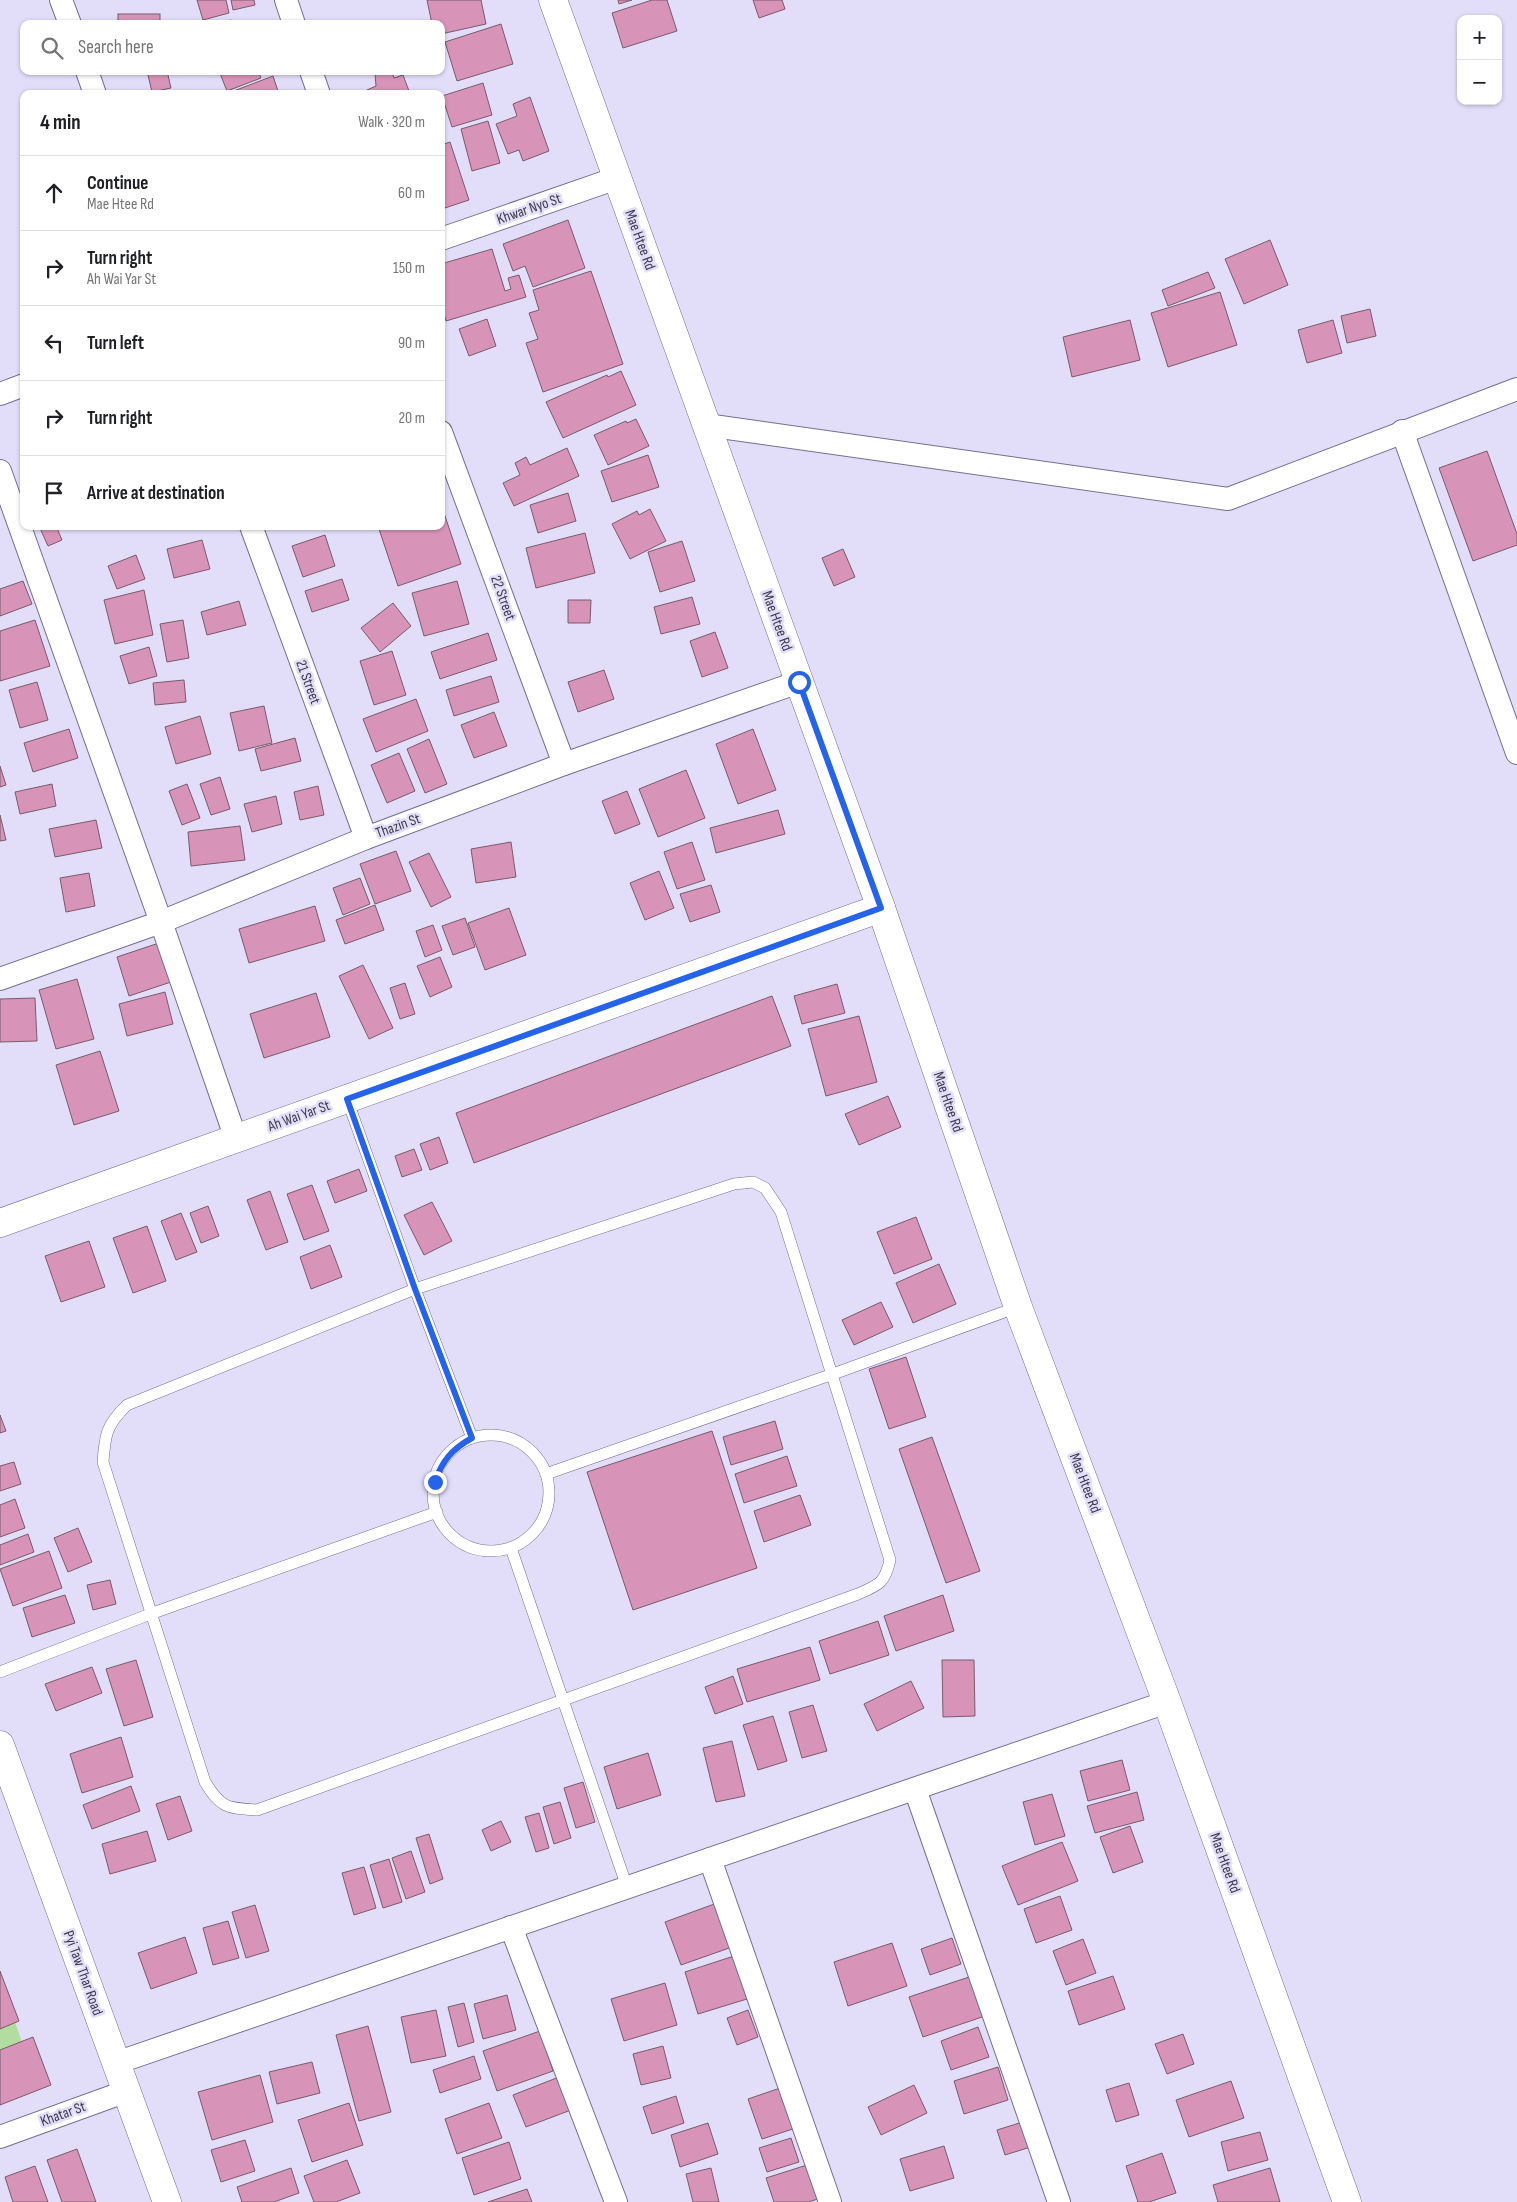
<!DOCTYPE html>
<meta charset="utf-8">
<style>
body{margin:0;font-family:"Sofia Sans Condensed",sans-serif;background:#f6f6f6;color:#202124}
.controls{position:absolute;right:15px;top:15px;display:grid;overflow:hidden;border-radius:10px;box-shadow:0 1px 4px #0004}
.controls button{width:45px;height:45px;display:grid;place-items:center;padding:0;border:0;border-bottom:1px solid #e0e0e0;background:#fff;color:#202124;font:25px sans-serif}
.stop{position:absolute;width:15px;height:15px;margin:-11px;border:4px solid #2563eb;border-radius:50%;background:#fff}
.stop.end{background:#2563eb;border-color:#fff;box-shadow:0 1px 5px #0008}
.list{margin:0;padding:0;list-style:none}
h2{display:flex;justify-content:space-between;align-items:center;height:65px;margin:0;padding:0 20px;font-size:21px}
h2 small{font-size:16px;font-weight:400;color:#757577}
.list li{display:grid;grid-template-columns:32px 1fr auto;gap:15px;align-items:center;box-sizing:border-box;height:75px;padding:0 20px;border-top:1px solid #e0e0e0}
.list b{display:block;font-size:19px;white-space:nowrap}
.list p{margin:0;font-size:16px;white-space:nowrap;color:#757577}
.list em{font-size:16px;font-style:normal;color:#757577}
.icon{flex:none;width:28px;height:28px;fill:none;stroke:currentColor;stroke-width:2;stroke-linecap:round;stroke-linejoin:round}
.map{position:relative;flex:none;width:1517px;height:2202px;overflow:hidden}
.search{position:absolute;background:#fff;box-shadow:0 1px 4px #0004;left:20px;top:20px;width:425px;height:55px;display:flex;align-items:center;gap:12px;box-sizing:border-box;padding:0 18px;border-radius:10px;color:#757577;font-size:19px}
.panel{position:absolute;background:#fff;box-shadow:0 1px 4px #0004;left:20px;top:90px;width:425px;height:440px;border-radius:10px}
.map>svg:first-child{display:block}
.pitch{fill:#b3dda0}
.building{fill:#d894b8;stroke:#795a6a}
.lines{fill:none;stroke-linecap:round;stroke-linejoin:round}
.service-casing{stroke:#746f8e;stroke-width:12}
.minor-casing{stroke:#746f8e;stroke-width:24}
.tertiary-casing{stroke:#746f8e;stroke-width:29}
.service{stroke:#fff;stroke-width:11}
.minor{stroke:#fff;stroke-width:22}
.tertiary{stroke:#fff;stroke-width:28}
.route{stroke:#2563eb;stroke-width:6}
.labels{text-anchor:middle;dominant-baseline:central;stroke-width:5;stroke-linejoin:round;paint-order:stroke}
.street-label{font-size:15px;fill:#3b3947;stroke:#e2defa}
</style>
<div class="map">
<svg width="1517" height="2202" viewBox="0 0 1517 2202">
<rect width="100%" height="100%" fill="#e2defa"/>
<polygon class="pitch" points="0,1980 38,2087 0,2101"/>
<g class="building">
<polygon points="197,0 226,0 229,13 203,20"/>
<polygon points="231,0 254,0 255,5 233,10"/>
<polygon points="427,0 481,0 486,24 441,34 441,24 432,24"/>
<polygon points="618,0 632,0 619,4"/>
<polygon points="652,0 667,0 677,31 623,48 612,13"/>
<polygon points="753,0 782,0 785,9 759,18"/>
<rect x="118" y="14" width="42" height="10"/>
<polygon points="231,20 232,24 218,24"/>
<polygon points="501,24 513,64 457,81 445,42"/>
<polygon points="147,71 167,71 171,88 152,92"/>
<polygon points="219,71 258,71 261,78 227,91"/>
<polygon points="383,71 392,71 394,78 403,75 409,91 402,94 368,94 367,90 376,86 375,74"/>
<polygon points="273,76 279,94 231,94 231,92"/>
<polygon points="483,83 492,115 452,127 442,96"/>
<polygon points="530,97 549,151 523,161 519,150 508,154 496,124 517,116 513,104"/>
<polygon points="488,121 500,163 472,171 461,129"/>
<polygon points="450,142 469,200 445,208 441,195 441,145"/>
<polygon points="568,220 585,268 533,287 525,266 513,271 503,244"/>
<polygon points="1270,240 1288,285 1244,304 1225,259"/>
<polygon points="492,249 505,291 511,289 508,278 519,275 526,297 446,321 441,303 441,264"/>
<polygon points="591,271 623,364 543,392 526,343 538,339 529,313 539,310 533,290"/>
<polygon points="1208,272 1215,288 1168,306 1162,290"/>
<polygon points="1220,292 1237,345 1168,367 1151,313"/>
<polygon points="1370,309 1376,336 1347,343 1341,316"/>
<polygon points="487,319 496,346 469,356 459,329"/>
<polygon points="1130,320 1140,360 1072,377 1063,337"/>
<polygon points="1333,320 1342,353 1307,363 1298,330"/>
<polygon points="621,371 636,405 563,438 546,402 607,375 608,377"/>
<polygon points="636,419 649,446 608,465 594,435 626,421 627,423"/>
<polygon points="567,448 579,476 514,506 503,483 520,475 515,463 526,457 530,465"/>
<polygon points="1487,451 1517,534 1517,545 1473,561 1439,468"/>
<polygon points="648,455 659,487 612,502 601,471"/>
<polygon points="568,493 576,521 538,533 530,505"/>
<polygon points="441,504 461,564 398,586 378,526 441,526"/>
<polygon points="650,509 666,541 630,559 612,524 637,511 639,515"/>
<polygon points="39,526 56,526 62,540 48,546"/>
<polygon points="585,533 595,573 536,588 526,548"/>
<polygon points="325,535 335,566 303,577 292,546"/>
<polygon points="202,540 210,569 174,578 167,549"/>
<polygon points="682,541 695,581 660,592 648,552"/>
<polygon points="843,549 855,577 834,586 822,558"/>
<polygon points="136,555 145,579 117,589 108,566"/>
<polygon points="342,579 349,600 312,612 305,591"/>
<polygon points="23,581 32,604 0,616 0,589"/>
<polygon points="457,581 469,624 424,636 412,593"/>
<polygon points="144,590 153,635 115,644 104,600"/>
<polygon points="692,597 700,624 661,634 654,607"/>
<polygon points="568,600 591,600 590,623 568,623"/>
<polygon points="239,601 246,625 207,635 201,612"/>
<polygon points="393,603 411,626 380,652 361,628"/>
<polygon points="35,620 50,666 0,681 0,631"/>
<polygon points="183,620 189,658 167,662 160,624"/>
<polygon points="715,632 728,668 702,677 690,641"/>
<polygon points="488,633 497,660 440,679 431,652"/>
<polygon points="149,647 157,676 129,684 120,656"/>
<polygon points="392,651 406,695 374,705 360,661"/>
<polygon points="604,670 614,699 578,712 568,682"/>
<polygon points="491,676 499,702 454,716 446,690"/>
<polygon points="184,680 186,702 155,705 153,683"/>
<polygon points="37,682 48,720 20,728 9,690"/>
<polygon points="416,699 428,731 376,752 363,719"/>
<polygon points="264,706 272,743 239,751 230,713"/>
<polygon points="494,712 507,746 474,758 461,725"/>
<polygon points="200,716 211,754 176,764 165,727"/>
<polygon points="69,729 78,758 33,772 24,743"/>
<polygon points="753,729 776,790 738,804 716,744"/>
<polygon points="295,738 301,761 261,771 255,749"/>
<polygon points="429,739 447,784 425,793 407,749"/>
<polygon points="399,753 415,791 387,803 371,765"/>
<polygon points="0,766 6,785 0,787"/>
<polygon points="686,770 705,818 658,837 639,789"/>
<polygon points="220,777 230,809 211,815 200,784"/>
<polygon points="52,784 56,806 20,814 15,792"/>
<polygon points="187,784 200,818 182,825 169,791"/>
<polygon points="318,786 324,815 300,820 294,792"/>
<polygon points="627,791 640,824 615,834 602,801"/>
<polygon points="276,796 282,824 252,832 244,804"/>
<polygon points="778,810 785,834 716,853 710,828"/>
<polygon points="0,815 6,840 0,841"/>
<polygon points="96,820 102,848 55,857 49,829"/>
<polygon points="240,826 245,860 191,866 188,832"/>
<polygon points="511,842 516,877 476,883 471,849"/>
<polygon points="692,842 705,880 677,889 664,852"/>
<polygon points="396,851 411,891 375,904 360,864"/>
<polygon points="429,853 451,897 431,907 409,862"/>
<polygon points="659,871 674,908 645,920 630,883"/>
<polygon points="89,873 95,906 66,912 60,878"/>
<polygon points="360,878 370,904 343,915 333,888"/>
<polygon points="711,885 720,912 690,922 680,894"/>
<polygon points="375,905 384,930 345,944 336,920"/>
<polygon points="315,906 325,941 249,963 239,929"/>
<polygon points="509,908 526,955 485,970 468,923"/>
<polygon points="465,918 475,947 453,955 442,926"/>
<polygon points="433,925 442,950 425,957 416,931"/>
<polygon points="159,943 171,982 129,996 117,957"/>
<polygon points="440,957 452,987 430,997 417,966"/>
<polygon points="363,965 393,1028 369,1039 339,976"/>
<polygon points="77,979 94,1039 56,1049 39,990"/>
<polygon points="405,983 415,1014 400,1019 390,988"/>
<polygon points="837,984 845,1013 802,1024 794,996"/>
<polygon points="165,992 173,1024 127,1036 119,1004"/>
<polygon points="316,993 330,1037 264,1058 250,1014"/>
<polygon points="772,996 791,1046 474,1163 456,1113"/>
<polygon points="35,998 37,1041 0,1042 0,999"/>
<polygon points="859,1016 877,1082 826,1096 808,1029"/>
<polygon points="100,1051 119,1111 74,1125 56,1065"/>
<polygon points="888,1096 901,1127 859,1145 845,1114"/>
<polygon points="439,1137 448,1163 430,1170 420,1144"/>
<polygon points="414,1149 422,1170 402,1177 395,1156"/>
<polygon points="359,1169 367,1191 335,1203 327,1181"/>
<polygon points="312,1185 329,1231 304,1240 287,1194"/>
<polygon points="270,1191 288,1242 266,1250 247,1200"/>
<polygon points="432,1202 452,1241 424,1255 404,1215"/>
<polygon points="208,1206 219,1236 201,1243 190,1213"/>
<polygon points="181,1213 197,1252 176,1260 161,1221"/>
<polygon points="916,1217 932,1259 894,1274 877,1232"/>
<polygon points="147,1226 166,1281 133,1293 113,1238"/>
<polygon points="89,1241 105,1287 61,1302 45,1256"/>
<polygon points="330,1245 342,1277 311,1289 300,1257"/>
<polygon points="939,1264 956,1304 913,1323 896,1283"/>
<polygon points="881,1302 893,1327 854,1345 842,1320"/>
<polygon points="906,1357 926,1417 889,1429 869,1369"/>
<polygon points="0,1415 6,1431 0,1433"/>
<polygon points="775,1421 783,1449 731,1465 723,1437"/>
<polygon points="712,1431 757,1568 633,1610 587,1472"/>
<polygon points="932,1437 980,1571 946,1583 899,1449"/>
<polygon points="787,1456 797,1486 744,1503 735,1474"/>
<polygon points="14,1462 21,1484 0,1491 0,1466"/>
<polygon points="800,1495 811,1525 764,1542 754,1511"/>
<polygon points="15,1499 25,1528 0,1537 0,1505"/>
<polygon points="78,1528 92,1562 68,1572 54,1538"/>
<polygon points="28,1534 34,1552 0,1565 0,1545"/>
<polygon points="49,1551 62,1588 13,1606 0,1569"/>
<polygon points="110,1580 116,1604 93,1610 87,1585"/>
<polygon points="65,1595 75,1623 32,1637 23,1608"/>
<polygon points="943,1595 954,1631 896,1651 884,1616"/>
<polygon points="878,1621 889,1655 830,1674 819,1641"/>
<polygon points="810,1647 820,1680 747,1702 737,1669"/>
<polygon points="136,1660 153,1717 124,1726 106,1669"/>
<polygon points="942,1660 974,1660 975,1716 943,1717"/>
<polygon points="92,1667 102,1693 56,1711 45,1684"/>
<polygon points="733,1676 743,1704 715,1714 705,1687"/>
<polygon points="911,1681 924,1708 877,1731 864,1704"/>
<polygon points="813,1705 827,1751 802,1758 789,1712"/>
<polygon points="773,1716 787,1761 758,1770 743,1725"/>
<polygon points="121,1737 133,1777 82,1793 70,1754"/>
<polygon points="732,1741 745,1796 716,1802 703,1748"/>
<polygon points="648,1753 661,1795 617,1809 604,1767"/>
<polygon points="1122,1760 1130,1790 1088,1801 1080,1771"/>
<polygon points="583,1782 595,1822 576,1828 564,1788"/>
<polygon points="131,1786 140,1811 92,1829 83,1805"/>
<polygon points="1137,1792 1144,1820 1095,1833 1087,1806"/>
<polygon points="1052,1794 1065,1836 1035,1845 1023,1802"/>
<polygon points="180,1796 192,1831 168,1840 156,1804"/>
<polygon points="560,1802 571,1838 554,1844 543,1807"/>
<polygon points="539,1813 549,1848 536,1852 525,1817"/>
<polygon points="501,1821 511,1842 491,1851 482,1830"/>
<polygon points="1130,1826 1143,1862 1113,1873 1100,1837"/>
<polygon points="147,1831 156,1861 110,1874 102,1844"/>
<polygon points="429,1834 443,1879 430,1884 416,1838"/>
<polygon points="1062,1842 1078,1881 1018,1905 1002,1866"/>
<polygon points="411,1851 425,1892 406,1899 392,1858"/>
<polygon points="389,1859 402,1902 383,1908 370,1865"/>
<polygon points="364,1867 376,1908 354,1915 342,1873"/>
<polygon points="1060,1896 1072,1930 1036,1943 1024,1909"/>
<polygon points="717,1903 732,1947 681,1965 665,1922"/>
<polygon points="255,1905 269,1951 246,1958 232,1912"/>
<polygon points="228,1921 239,1958 213,1965 203,1928"/>
<polygon points="185,1937 197,1973 151,1989 138,1953"/>
<polygon points="952,1938 961,1964 930,1975 921,1949"/>
<polygon points="1083,1939 1096,1973 1066,1985 1053,1951"/>
<polygon points="892,1943 907,1986 848,2006 834,1962"/>
<polygon points="734,1956 747,1999 698,2014 685,1972"/>
<polygon points="0,1971 19,2021 0,2029"/>
<polygon points="972,1976 985,2016 923,2037 909,1997"/>
<polygon points="1113,1976 1125,2009 1079,2025 1068,1991"/>
<polygon points="665,1983 677,2025 624,2041 611,1999"/>
<polygon points="507,1995 516,2030 483,2039 474,2004"/>
<polygon points="464,2003 474,2042 458,2047 448,2007"/>
<polygon points="436,2010 446,2056 411,2063 401,2017"/>
<polygon points="748,2010 758,2037 737,2045 727,2018"/>
<polygon points="368,2026 391,2112 359,2121 336,2035"/>
<polygon points="978,2027 989,2057 951,2070 941,2041"/>
<polygon points="540,2031 553,2071 497,2091 483,2051"/>
<polygon points="1183,2034 1194,2064 1167,2074 1155,2044"/>
<polygon points="33,2037 51,2085 0,2105 0,2050"/>
<polygon points="663,2046 671,2078 641,2085 633,2054"/>
<polygon points="474,2056 481,2079 440,2093 433,2070"/>
<polygon points="312,2062 320,2093 277,2104 269,2072"/>
<polygon points="998,2067 1008,2100 964,2114 954,2081"/>
<polygon points="260,2075 273,2122 212,2140 198,2092"/>
<polygon points="559,2077 571,2110 526,2127 513,2095"/>
<polygon points="1231,2081 1244,2118 1189,2137 1176,2100"/>
<polygon points="1129,2083 1139,2115 1116,2122 1106,2090"/>
<polygon points="914,2085 927,2113 881,2135 868,2107"/>
<polygon points="786,2086 799,2127 762,2139 748,2099"/>
<polygon points="676,2096 684,2123 652,2134 643,2107"/>
<polygon points="349,2103 363,2145 312,2162 298,2120"/>
<polygon points="489,2103 502,2138 457,2154 445,2119"/>
<polygon points="1026,2121 1034,2146 1005,2155 997,2130"/>
<polygon points="708,2123 718,2154 680,2167 671,2135"/>
<polygon points="1260,2132 1268,2160 1228,2171 1221,2142"/>
<polygon points="791,2138 799,2162 767,2172 759,2148"/>
<polygon points="245,2140 255,2171 221,2182 211,2150"/>
<polygon points="509,2142 521,2179 474,2195 462,2158"/>
<polygon points="944,2146 954,2178 910,2191 900,2159"/>
<polygon points="77,2149 96,2202 62,2202 47,2160"/>
<polygon points="1162,2153 1176,2193 1149,2202 1138,2202 1126,2166"/>
<polygon points="347,2160 360,2193 336,2202 314,2202 304,2176"/>
<polygon points="807,2165 818,2199 808,2202 774,2202 766,2178"/>
<polygon points="35,2166 48,2202 13,2202 5,2177"/>
<polygon points="291,2168 299,2193 274,2202 242,2202 237,2187"/>
<polygon points="711,2168 719,2202 693,2202 686,2174"/>
<polygon points="1270,2168 1280,2202 1218,2202 1213,2185"/>
<polygon points="527,2189 532,2202 488,2202"/>
</g>
<g class="lines">
<defs>
<g id="service">
<polyline points="347,1099 415,1289 472,1438"/>
<path d="M753,1182L765,1188L781,1212L890,1560C885,1583 879,1585 858,1594L257,1810C226,1808 221,1808 205,1782L103,1462C105,1435 106,1425 127,1405L415,1289L734,1184Z"/>
<circle cx="491" cy="1493" r="58"/>
<polyline points="546,1474 833,1374 1018,1307"/>
<polyline points="511,1548 627,1887"/>
<polyline points="0,1672 153,1613 437,1512"/>
</g>
<g id="minor">
<polyline points="61,0 70,24"/>
<polyline points="286,0 294,24"/>
<polyline points="87,71 95,94"/>
<polyline points="311,71 319,94"/>
<polyline points="441,239 617,178"/>
<polyline points="0,394 24,385"/>
<polyline points="706,425 1228,499 1517,389"/>
<polyline points="1402,431 1517,753"/>
<polyline points="441,432 564,764"/>
<polyline points="0,471 161,922 236,1139"/>
<polyline points="251,526 366,838"/>
<polyline points="0,979 161,922 366,838 564,764 799,682"/>
<polyline points="915,1789 1059,2202"/>
<polyline points="710,1859 830,2202"/>
<polyline points="511,1927 616,2202"/>
<polyline points="116,2063 1167,1702"/>
<polyline points="0,2137 127,2091"/>
</g>
<g id="tertiary">
<polyline points="553,0 881,908 1018,1307 1167,1702 1347,2202"/>
<polyline points="0,1223 881,908"/>
<polyline points="0,1745 167,2202"/>
</g>
</defs>
<use href="#service" class="service-casing"/>
<use href="#minor" class="minor-casing"/>
<use href="#tertiary" class="tertiary-casing"/>
<use href="#service" class="service"/>
<use href="#minor" class="minor"/>
<use href="#tertiary" class="tertiary"/>
</g>
<g class="lines">
<path class="route" d="M435,1482C442,1461 452,1449 472,1438L415,1289L347,1099L881,908L799,682"/>
</g>
<g class="labels">
<g class="street-label">
<text transform="translate(529 209) rotate(-19)">Khwar Nyo St</text>
<text transform="translate(640 240) rotate(70)">Mae Htee Rd</text>
<text transform="translate(503 598) rotate(70)">22 Street</text>
<text transform="translate(777 621) rotate(70)">Mae Htee Rd</text>
<text transform="translate(308 682) rotate(70)">21 Street</text>
<text transform="translate(398 826) rotate(-20)">Thazin St</text>
<text transform="translate(948 1102) rotate(71)">Mae Htee Rd</text>
<text transform="translate(299 1116) rotate(-20)">Ah Wai Yar St</text>
<text transform="translate(1085 1483) rotate(69)">Mae Htee Rd</text>
<text transform="translate(1225 1863) rotate(70)">Mae Htee Rd</text>
<text transform="translate(83 1973) rotate(70)">Pyi Taw Thar Road</text>
<text transform="translate(63 2114) rotate(-20)">Khatar St</text>
</g>
</g>
</svg>
<div class="controls">
<button>+</button>
<button>−</button>
</div>
<div class="stop" style="left:799px;top:682px"></div>
<div class="stop end" style="left:435px;top:1482px"></div>
<div class="search"><svg class="icon" aria-label="search" viewBox="0 0 24 24"><circle cx="10" cy="10" r="6"/><path d="M15 15l6 6"/></svg>Search here</div>
<section class="panel">
<h2>4 min<small>Walk · 320 m</small></h2>
<ul class="list">
<li><svg class="icon" aria-label="ahead" viewBox="0 0 24 24"><path d="M12 20V5M6 11l6-6 6 6"/></svg><div><b>Continue</b><p>Mae Htee Rd</p></div><em>60 m</em></li>
<li><svg class="icon" aria-label="right" viewBox="0 0 24 24"><path d="M7 20v-9h11M14 6l5 5-5 5"/></svg><div><b>Turn right</b><p>Ah Wai Yar St</p></div><em>150 m</em></li>
<li><svg class="icon" aria-label="left" viewBox="0 0 24 24"><path d="M17 20v-9H6M10 6l-5 5 5 5"/></svg><div><b>Turn left</b></div><em>90 m</em></li>
<li><svg class="icon" aria-label="right" viewBox="0 0 24 24"><path d="M7 20v-9h11M14 6l5 5-5 5"/></svg><div><b>Turn right</b></div><em>20 m</em></li>
<li><svg class="icon" aria-label="arrive" viewBox="0 0 24 24"><path d="M6 21V4h12l-3 4 3 4H6"/></svg><div><b>Arrive at destination</b></div></li>
</ul>
</section>
</div>
